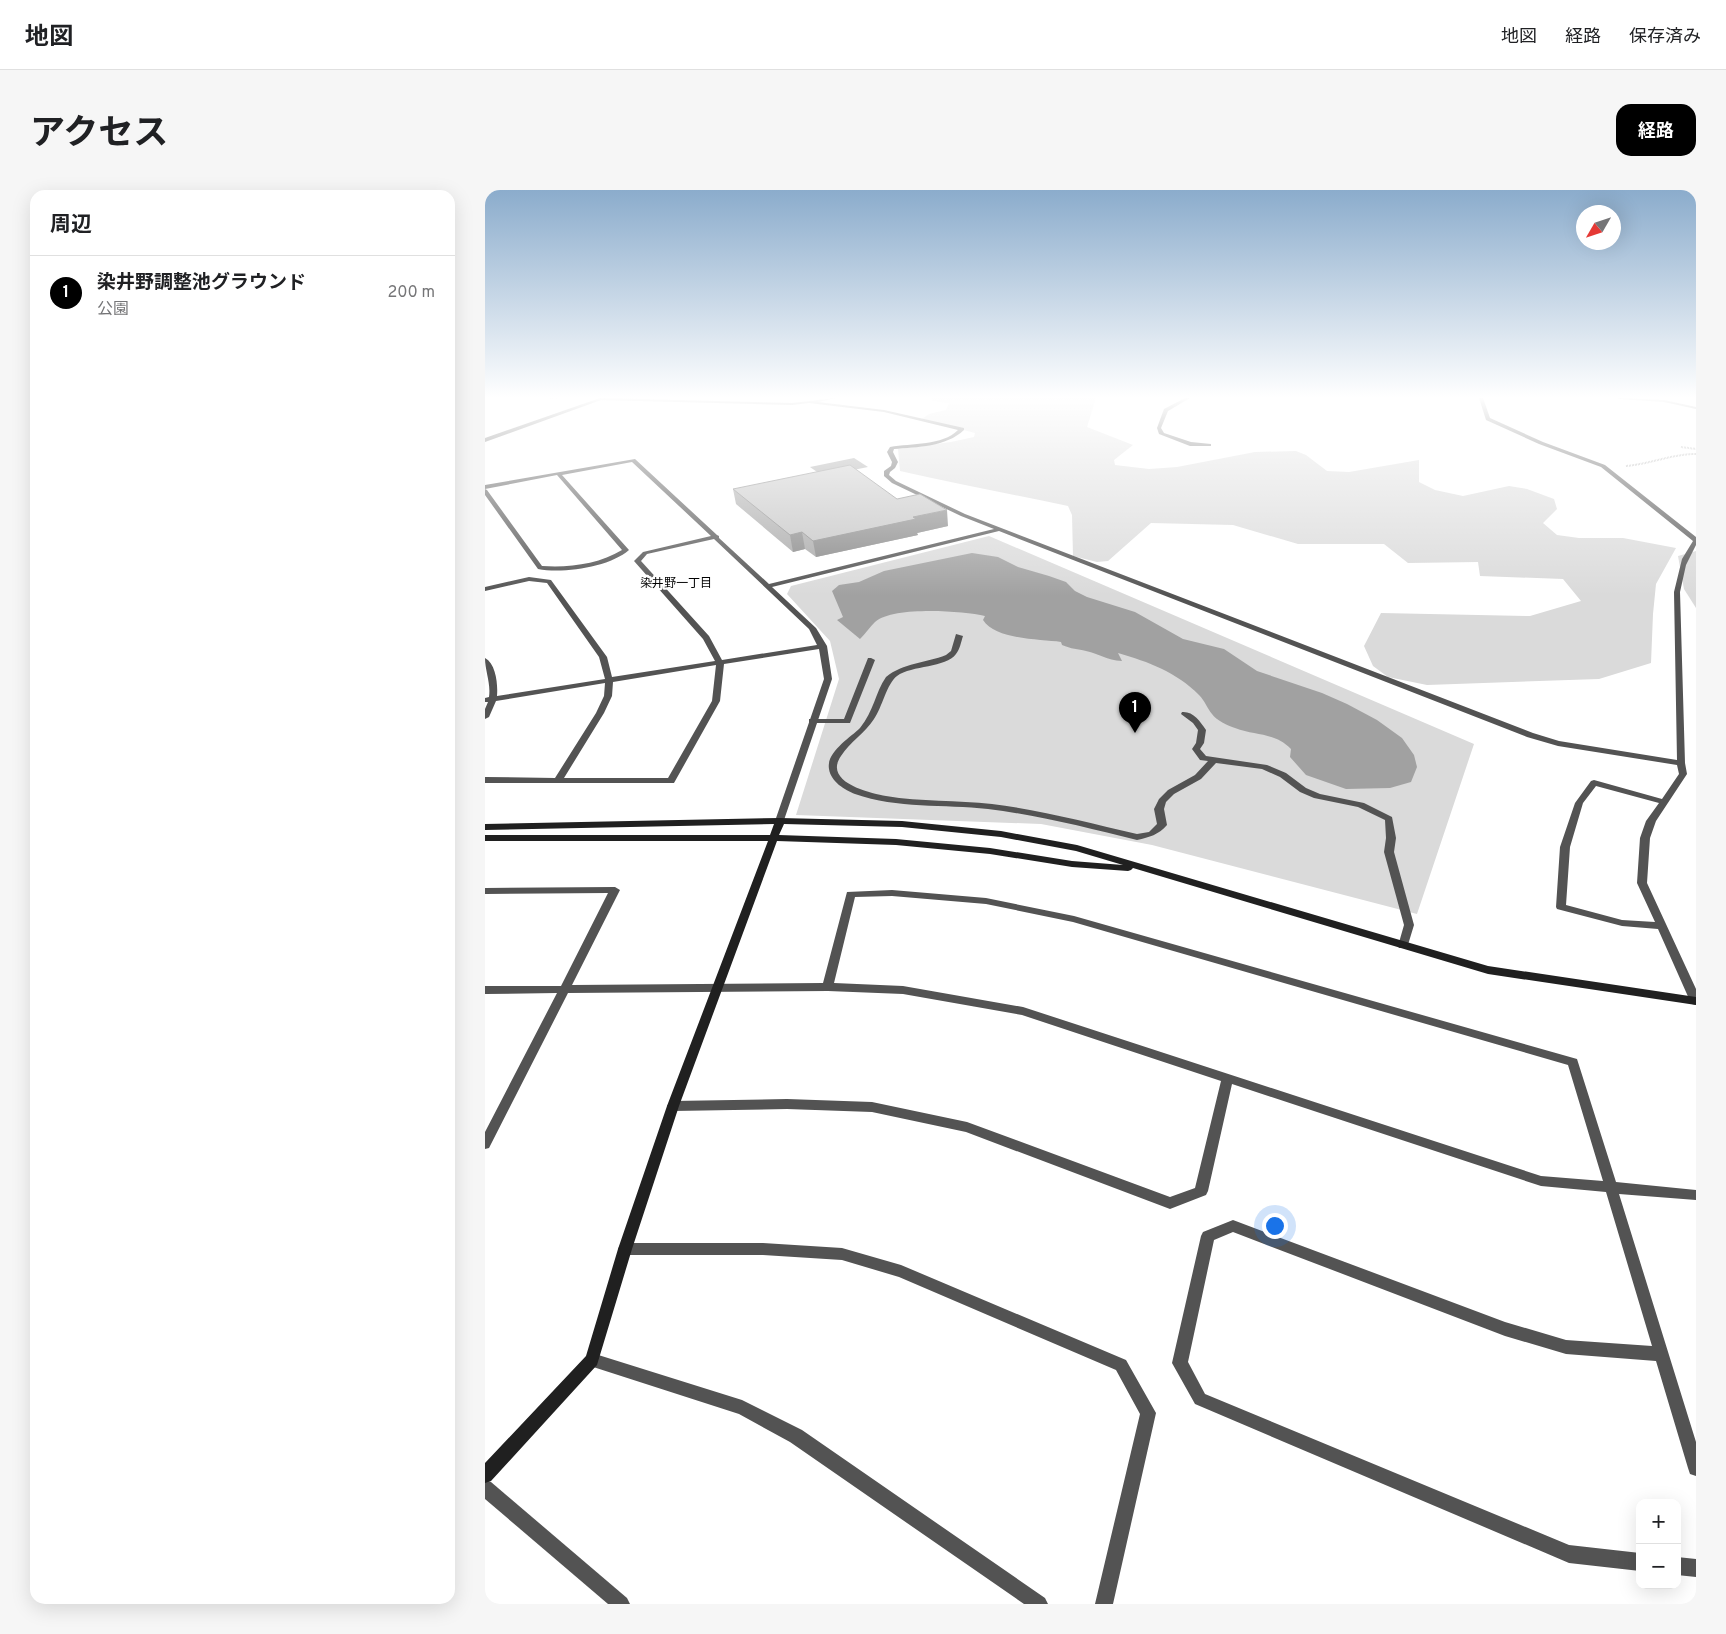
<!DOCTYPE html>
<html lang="ja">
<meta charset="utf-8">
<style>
body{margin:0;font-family:Overpass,"Noto Sans JP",sans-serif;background:#f6f6f6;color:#202124}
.controls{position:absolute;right:15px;bottom:15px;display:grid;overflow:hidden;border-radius:10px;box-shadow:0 5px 20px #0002}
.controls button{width:45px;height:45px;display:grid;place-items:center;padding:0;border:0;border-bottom:1px solid #e0e0e0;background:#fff;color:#202124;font:25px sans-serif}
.compass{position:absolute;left:1091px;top:15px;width:45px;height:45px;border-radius:50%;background:#fff;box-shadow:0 5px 20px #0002;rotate:231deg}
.you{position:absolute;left:789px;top:1035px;width:18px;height:18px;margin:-12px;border:4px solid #fff;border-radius:50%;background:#1a73e8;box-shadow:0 0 0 8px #1a73e833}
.badge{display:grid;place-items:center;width:32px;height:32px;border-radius:50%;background:#000;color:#fff;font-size:16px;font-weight:700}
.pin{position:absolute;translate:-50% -41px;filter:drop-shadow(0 1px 2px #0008)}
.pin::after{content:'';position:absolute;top:26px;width:18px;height:15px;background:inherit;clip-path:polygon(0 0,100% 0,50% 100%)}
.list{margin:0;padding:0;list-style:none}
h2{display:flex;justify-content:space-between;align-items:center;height:65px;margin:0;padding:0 20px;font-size:21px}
h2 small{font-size:16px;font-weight:400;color:#757577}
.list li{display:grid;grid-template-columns:32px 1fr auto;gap:15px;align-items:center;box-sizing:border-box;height:75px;padding:0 20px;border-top:1px solid #e0e0e0}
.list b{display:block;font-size:19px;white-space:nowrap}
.list p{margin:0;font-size:16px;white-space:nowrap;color:#757577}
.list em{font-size:16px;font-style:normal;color:#757577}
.map{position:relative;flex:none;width:1211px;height:1414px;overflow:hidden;border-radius:15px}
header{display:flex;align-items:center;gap:30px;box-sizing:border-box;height:70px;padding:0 25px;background:#fff;border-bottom:1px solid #e0e0e0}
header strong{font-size:24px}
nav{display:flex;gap:28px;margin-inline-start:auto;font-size:18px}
.intro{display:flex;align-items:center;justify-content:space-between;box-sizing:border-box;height:120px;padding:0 30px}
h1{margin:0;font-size:35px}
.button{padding:12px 22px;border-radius:15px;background:#000;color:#fff;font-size:18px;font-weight:700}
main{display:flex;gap:30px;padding:0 30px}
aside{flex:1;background:#fff;border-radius:15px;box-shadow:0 5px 20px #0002}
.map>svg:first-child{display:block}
.green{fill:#dadada}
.water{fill:#a1a1a1}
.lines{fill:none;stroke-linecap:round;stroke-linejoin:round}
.path{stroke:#757575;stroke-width:2;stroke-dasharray:0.5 1;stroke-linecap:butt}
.lane{fill:#535353;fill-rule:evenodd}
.street{fill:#535353;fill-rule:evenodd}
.secondary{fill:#202020;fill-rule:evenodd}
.wall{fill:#a8a8a8}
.shaded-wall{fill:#888}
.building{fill:#c3c3c3;stroke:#888}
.labels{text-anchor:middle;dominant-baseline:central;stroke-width:4.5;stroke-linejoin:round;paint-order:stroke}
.far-neighbourhood-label{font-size:12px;fill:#000;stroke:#fff}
</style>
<header>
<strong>地図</strong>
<nav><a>地図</a><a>経路</a><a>保存済み</a></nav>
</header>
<div class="intro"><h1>アクセス</h1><a class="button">経路</a></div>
<main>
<aside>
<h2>周辺<small></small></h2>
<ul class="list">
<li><span class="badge">1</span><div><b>染井野調整池グラウンド</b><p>公園</p></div><em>200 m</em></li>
</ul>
</aside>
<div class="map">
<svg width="1211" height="1414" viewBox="0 0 1211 1414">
<rect width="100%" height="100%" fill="#fff"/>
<g class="green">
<path d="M447,208H611L602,237L648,255L629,270L630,275L664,279L692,277L770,262L811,261L821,265L842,281L864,282L934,270V292L950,300L978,306L1024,296L1042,299L1069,309L1072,319L1058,333L1072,345L1094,348H1138L1191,358L1171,394L1168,424L1166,473L1114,489L942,495L903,487L888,476L879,456L896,423L1045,426L1096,411L1078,389L995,386L993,372L923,373L899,354H813L748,335L666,333L623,371L612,372L588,366L587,325L583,316C527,304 471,294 415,281L413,259L466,252L489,247L490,243L437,229L444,224L461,220L464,213L448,211Z"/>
<polygon points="504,346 989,554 932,724 667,655 556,634 311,625 354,489 345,451 302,404 306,396"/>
<polygon points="1211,361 1211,418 1199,399 1193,366"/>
</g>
<g class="water">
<polygon points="369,268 383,277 338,286 325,277"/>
<path d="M487,363L513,367L533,377L564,386L581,392L590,401L602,407L650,422L698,449L739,459L772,481L837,503L862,514L892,530L917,548L929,565L932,577L926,592L905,598L861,599L821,585L805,567L806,559C789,542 771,546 750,538C743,536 731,530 727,524C722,518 720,511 714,505C691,482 664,472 633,463L637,471C621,470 615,464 601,461C593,459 586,459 577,455L576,452C555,449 511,450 498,430L500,426C477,421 409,416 390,432C385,437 380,444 375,449L352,430L358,427L347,401L354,395L374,392L399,381Z"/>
</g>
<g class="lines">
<g class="path">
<polyline points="64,208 73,208"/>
<polyline points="1196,257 1211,259"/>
<path d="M1141,276C1165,274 1187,264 1211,264"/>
</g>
<polygon class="lane" points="383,468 386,468 390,470 365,533 324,533 324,529 359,529"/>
<g class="street">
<path d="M115,208L307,213L351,208L333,212L399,220L479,238V240C461,257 432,257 409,259L408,262L413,272L410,278L405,282L404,285L411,291L480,324L1048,543L1074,551L1192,570L1189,402L1197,369L1208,351L1116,277L1054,254L1001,230L994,208H998L1005,228L1058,252L1120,275L1211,347V355L1201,375L1195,402L1200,573L1202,584L1171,631L1165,648L1162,693L1211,799V815L1207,814L1205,811L1173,739L1137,736L1072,719L1071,717L1075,657L1090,613L1106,591L1109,590L1177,609L1194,584L1192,575L1073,556L1042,547L514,341L287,397L331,438L342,456L347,489L298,633L295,634L290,631L339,489L334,459L239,474L235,511L189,593H0V587L70,588L111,523L119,506L120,493L11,511L4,527L0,529V519L3,512H0V508L4,507C6,493 0,481 0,468C11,474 13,494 12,506L120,489L114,467L62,393L44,391L0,401V397L44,387L66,390L122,467L127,487L230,471L218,449L149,371L158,362L226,346L147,272L77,285L144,360C125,377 78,384 53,379L0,305V299L2,300L57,376C84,378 114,374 137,360L72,285L0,299V295L150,269L232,345L234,346V348L284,394L509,339L476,326L407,293L399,286V281L406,276L407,272L402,262L405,257C427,253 457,256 473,240L399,222L324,213L307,215L116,210L0,252V248ZM229,349L324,439L332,455L237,470L224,446L156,371L162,364ZM231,475L227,511L183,588H79L119,523L127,506L128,492ZM1111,596L1174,613L1161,631L1155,648L1152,693L1170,732L1137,730L1081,715L1085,657L1098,613Z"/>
<polygon points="700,208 705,208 683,221 676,238 679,243 706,252 726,254 726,256 705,256 674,244 672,238 679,219"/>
<polygon points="1133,208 1179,210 1211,217 1211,219 1179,212 1135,209"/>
<path d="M471,444L478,446C476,452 475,459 471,464C461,478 427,475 412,486C402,493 397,518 389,529C380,543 365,552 356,566C338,592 384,603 401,606C436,612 472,610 507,614C556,620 604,633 652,644L664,642L672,634L669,619L674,609L683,600L710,585L723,571L715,570L707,559L711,553L713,540L708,533L696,524L697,522C708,521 715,531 721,540L719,553L715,559L721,566L782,575L801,583L821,598L835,604L879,613L907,627L911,648L909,662L929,735L922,758H914L913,756L919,735L899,662L901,648L900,630L873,617L829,608L815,602L795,587L777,579L731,573L716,589L689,604L681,612L679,619L682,635C673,645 665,647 652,650C603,638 553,625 503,619C459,614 412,619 370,604C360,600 346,592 344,579C341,562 365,548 375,538C389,521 390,503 401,487C418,473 441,473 461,465L466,461Z"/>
<path d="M130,697L135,700L87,795L338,793L362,702L407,700L501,708L589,726L1092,869L1131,992L1211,1000V1010L1134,1004L1211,1252V1286L1205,1284L1203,1278L1171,1171L1081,1164L1020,1146L748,1042L729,1050L703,1172L720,1204L1084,1355L1155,1363V1381L1084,1373L710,1214L687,1173L716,1046L718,1042L748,1030L1020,1132L1081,1150L1167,1156L1121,1002L1056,996L747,894L723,1001L721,1005L685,1019L481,942L387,922L302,919L188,921L184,919L182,916L184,913L188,911L302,909L387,912L482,932L685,1007L710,998L736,891L537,825L418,804L343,801L83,803L4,958L0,959V942L72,803L0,804V796H76L123,703L0,704V698ZM407,706L501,714L588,732L1083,875L1118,991L1056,986L538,817L418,796L349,793L370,707Z"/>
<polygon points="140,1053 278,1053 357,1058 416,1075 641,1170 671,1223 628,1414 610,1414 655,1224 631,1180 414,1087 357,1070 278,1065 140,1065 135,1063 133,1059 135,1055"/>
<polygon points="107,1163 257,1210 317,1240 560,1408 563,1414 539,1414 305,1252 254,1224 102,1175 100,1170 102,1165"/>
<polygon points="0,1290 6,1292 142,1408 145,1414 123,1414 0,1309"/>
<polygon points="1192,1367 1211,1369 1211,1387 1192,1385"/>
</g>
<path class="secondary" d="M295,628L417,631L516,641L592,655L1003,776L1211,807V815L1003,784L648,678L646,680L643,681L587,677L505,664L411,655L292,651L194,916L147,1059L112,1175L6,1291L0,1293V1273L101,1166L133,1059L182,916L283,651H0V645H285L289,634L0,640V634ZM299,634L417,637L516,647L591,661L638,675L587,671L505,658L411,649L294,645Z"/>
</g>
<polygon class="wall" points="248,299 412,309 463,336 432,343 433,345 331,367 320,359 308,362 251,314"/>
<g class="shaded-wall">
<polygon points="462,320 463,336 432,343 433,345 331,367 328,351 428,327"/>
<polygon points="317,342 320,359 308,362 305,345"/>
</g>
<polygon class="building" points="365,275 412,309 435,304 462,320 428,327 431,329 328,351 317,342 305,345 248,299"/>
<linearGradient id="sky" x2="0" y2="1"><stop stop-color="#8baccc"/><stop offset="0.51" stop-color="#fff"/><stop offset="1" stop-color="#fff" stop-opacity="0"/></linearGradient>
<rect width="1211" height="406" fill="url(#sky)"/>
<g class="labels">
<g class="far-neighbourhood-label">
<text x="191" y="394">染井野一丁目</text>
</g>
</g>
</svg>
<div class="controls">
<button>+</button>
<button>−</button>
</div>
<svg class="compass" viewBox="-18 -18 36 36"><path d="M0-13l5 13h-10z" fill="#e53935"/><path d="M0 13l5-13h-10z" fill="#757577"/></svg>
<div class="you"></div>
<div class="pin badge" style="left:650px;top:543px">1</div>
</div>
</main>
